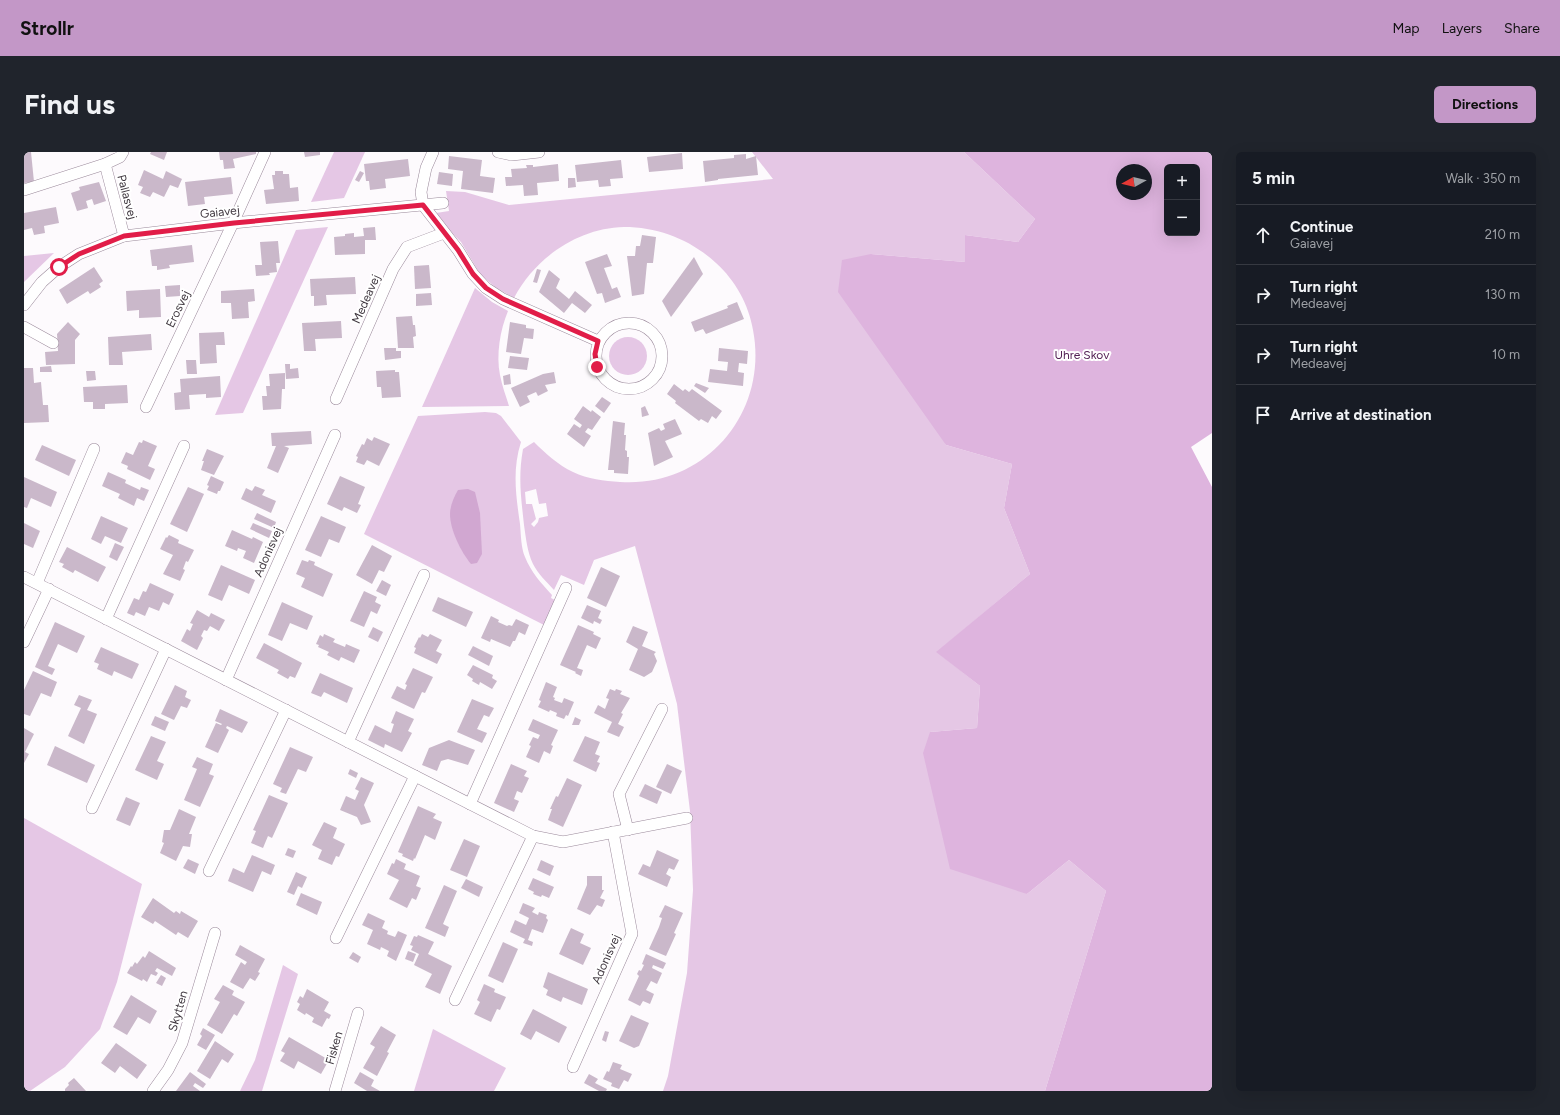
<!DOCTYPE html>
<meta charset="utf-8">
<style>
body{margin:0;font-family:Figtree,sans-serif;background:#20242c;color:#f1f3f6}
.controls{position:absolute;right:12px;top:12px;display:grid;overflow:hidden;border-radius:6px;box-shadow:0 4px 16px #0002}
.controls button{width:36px;height:36px;display:grid;place-items:center;padding:0;border:0;border-bottom:1px solid #363941;background:#171b24;color:#f1f3f6;font:20px sans-serif}
.compass{position:absolute;left:1092px;top:12px;width:36px;height:36px;border-radius:50%;background:#171b24;box-shadow:0 4px 16px #0002;rotate:262deg}
.stop{position:absolute;width:12px;height:12px;margin:-9px;border:3px solid #e11d48;border-radius:50%;background:#fff}
.stop.end{background:#e11d48;border-color:#fff;box-shadow:0 1px 4px #0008}
.list{margin:0;padding:0;list-style:none}
h2{display:flex;justify-content:space-between;align-items:center;height:52px;margin:0;padding:0 16px;font-size:17px}
h2 small{font-size:13px;font-weight:400;color:#9ea1a6}
.list li{display:grid;grid-template-columns:26px 1fr auto;gap:12px;align-items:center;box-sizing:border-box;height:60px;padding:0 16px;border-top:1px solid #363941}
.list b{display:block;font-size:15px;white-space:nowrap}
.list p{margin:0;font-size:13px;white-space:nowrap;color:#9ea1a6}
.list em{font-size:13px;font-style:normal;color:#9ea1a6}
.icon{flex:none;width:22px;height:22px;fill:none;stroke:currentColor;stroke-width:2;stroke-linecap:round;stroke-linejoin:round}
.map{position:relative;flex:none;width:1188px;height:939px;overflow:hidden;border-radius:6px}
header{display:flex;align-items:center;gap:24px;box-sizing:border-box;height:56px;padding:0 20px;background:#c397c7;color:#111}
header strong{font-size:19px}
nav{display:flex;gap:22px;margin-inline-start:auto;font-size:14px}
.intro{display:flex;align-items:center;justify-content:space-between;box-sizing:border-box;height:96px;padding:0 24px}
h1{margin:0;font-size:28px}
.button{padding:10px 18px;border-radius:6px;background:#c397c7;color:#111;font-size:14px;font-weight:700}
main{display:flex;gap:24px;padding:0 24px}
aside{flex:1;background:#171b24;border-radius:6px;box-shadow:0 4px 16px #0002}
.map>svg:first-child{display:block}
.green{fill:#e5c7e5;fill-rule:evenodd}
.forest{fill:#deb4de;fill-rule:evenodd}
.water{fill:#d1a7d1}
.building{fill:#cab8ca}
.lines{fill:none;stroke-linecap:round;stroke-linejoin:round}
.minor-casing{stroke:#9b8a9b;stroke-width:12}
.minor{stroke:#fff;stroke-width:11}
.route{stroke:#e11d48;stroke-width:5}
.labels{text-anchor:middle;dominant-baseline:central;stroke-width:4;stroke-linejoin:round;paint-order:stroke}
.street-label{font-size:12px;fill:#3f373f;stroke:#fff}
.park-label{font-size:12px;fill:#532054;stroke:#fff}
</style>
<header>
<strong>Strollr</strong>
<nav><a>Map</a><a>Layers</a><a>Share</a></nav>
</header>
<div class="intro"><h1>Find us</h1><a class="button">Directions</a></div>
<main>
<div class="map">
<svg width="1188" height="939" viewBox="0 0 1188 939">
<rect width="100%" height="100%" fill="#fdfafd"/>
<g class="green">
<polygon points="310,0 341,0 320,46 287,50"/>
<path d="M728,0H940L1011,67L994,90L941,83V110L847,102L922,293L988,312L980,356L1006,422L913,500L956,534L953,576L906,580L1003,742L1045,708L1082,739L1021,939H639L644,924L663,821L669,738L666,659L653,552L611,394L570,408L560,433L537,423L530,438C522,429 514,422 509,412C503,399 502,386 500,373C497,345 494,325 499,297L510,290C521,301 534,313 549,320C564,327 580,329 596,330C681,336 745,261 729,178C725,153 711,128 692,111C667,88 635,75 600,75C554,76 511,106 490,146L471,135L456,122L437,90L423,76L412,61L425,59L422,39L441,40L485,53L749,27ZM512,337L515,352L522,351L524,364L515,366L514,370L510,375L507,372L512,367L508,352H502L501,340Z"/>
<polygon points="304,75 219,261 191,263 272,78"/>
<polygon points="30,101 0,130 0,104"/>
<path d="M451,136L468,150L484,159C476,178 472,203 476,223C478,234 482,244 485,254L398,255Z"/>
<circle cx="604" cy="204" r="19"/>
<path d="M461,260L472,261L477,264L497,290C488,318 492,344 496,372C497,383 497,396 501,405C507,420 517,431 528,443L527,446L533,449L522,474L340,382L394,264Z"/>
<polygon points="0,666 118,732 93,830 76,877 41,915 6,939 0,939"/>
<polygon points="259,813 274,822 238,939 216,939 231,908"/>
<polygon points="409,877 482,916 470,939 390,939"/>
</g>
<path class="forest" d="M940,0H1188V281L1167,295L1188,335V939H1021L1082,739L1045,708L1003,742L926,717L899,601L906,580L953,576L956,534L912,500L1006,422L980,356L988,312L922,293L814,140L818,108L847,102L941,110V83L994,90L1011,67ZM1143,15H1173V81H1143ZM1098,18H1122V42H1098Z"/>
<path class="water" d="M444,337L451,340L456,361L458,402L453,411L447,412C437,400 426,378 426,362C426,354 430,345 434,338Z"/>
<g class="building">
<polygon points="0,0 7,0 10,30 0,31"/>
<polygon points="127,0 143,0 140,8 126,2"/>
<polygon points="195,0 232,0 232,2 209,7 211,16 200,17 199,8 196,8"/>
<polygon points="280,0 296,0 296,3 281,5"/>
<polygon points="658,1 659,17 625,20 623,5"/>
<polygon points="722,2 722,7 732,4 734,23 694,27 694,28 681,30 679,9 710,6 710,3"/>
<polygon points="425,4 458,8 456,24 471,26 469,41 437,37 439,19 424,17"/>
<polygon points="384,7 386,24 361,27 362,36 346,38 345,29 342,29 340,12"/>
<polygon points="597,8 599,26 586,27 587,34 575,35 574,28 553,30 551,13"/>
<polygon points="534,12 535,29 513,31 514,43 500,44 499,33 482,34 481,25 488,25 487,17 503,16 502,13 509,13 509,15"/>
<polygon points="120,18 139,27 142,19 158,27 154,36 146,33 140,45 129,40 126,45 116,41 119,35 114,33"/>
<polygon points="251,19 259,19 259,22 265,22 266,36 274,35 275,49 242,52 240,38 250,37 248,23 251,23"/>
<polygon points="336,19 340,21 335,30 331,28"/>
<polygon points="415,20 429,22 428,34 413,32"/>
<polygon points="207,25 209,42 180,45 181,52 164,54 161,30"/>
<polygon points="544,26 551,26 552,35 544,36"/>
<polygon points="75,30 82,49 70,53 68,47 62,49 64,56 53,59 47,41 56,38 55,35"/>
<polygon points="32,55 35,71 20,74 21,81 10,83 8,76 0,78 0,61"/>
<polygon points="351,75 352,88 341,88 341,102 311,103 310,85 321,84 321,82 330,81 330,85 340,84 339,76"/>
<polygon points="618,83 632,85 629,111 623,111 620,142 608,144 603,104 611,104 612,94 616,94"/>
<polygon points="254,89 256,111 252,111 253,120 245,121 246,123 232,124 231,113 238,113 236,90"/>
<polygon points="168,93 170,110 145,113 146,116 133,118 133,114 128,114 126,98"/>
<polygon points="583,102 588,114 580,116 588,137 593,135 597,145 581,151 578,141 573,142 561,110"/>
<polygon points="670,105 679,122 647,165 638,149"/>
<polygon points="405,113 407,136 391,137 390,114"/>
<polygon points="70,115 79,129 75,132 77,135 66,142 64,139 43,152 35,138"/>
<polygon points="513,117 517,118 513,131 509,130"/>
<polygon points="525,118 536,127 532,136 545,147 551,139 568,153 561,161 548,151 540,161 515,140"/>
<polygon points="331,125 332,142 302,143 303,153 290,154 290,144 287,144 286,127"/>
<polygon points="156,133 156,144 142,145 141,134"/>
<polygon points="136,137 137,165 115,166 115,158 103,159 102,139"/>
<polygon points="230,137 231,149 224,150 225,166 208,167 207,151 197,151 197,139"/>
<polygon points="407,141 408,153 392,154 392,142"/>
<polygon points="713,150 720,167 682,182 679,177 671,180 667,170 704,156 703,154"/>
<polygon points="388,164 389,173 391,173 392,184 389,185 390,196 374,196 372,165"/>
<polygon points="317,169 318,186 291,187 292,199 280,199 278,171"/>
<polygon points="44,170 56,182 51,188 51,212 22,213 21,200 34,199 33,182"/>
<polygon points="486,170 502,173 502,176 510,177 509,187 500,186 497,202 482,200"/>
<polygon points="200,180 201,193 192,193 193,211 176,212 175,181"/>
<polygon points="127,182 128,198 98,200 99,213 85,213 84,185"/>
<polygon points="360,196 372,196 372,199 377,199 377,206 361,208"/>
<polygon points="695,196 724,199 723,212 715,211 714,220 720,221 719,234 684,230 686,217 703,219 704,210 694,209"/>
<polygon points="486,204 505,206 503,218 484,216"/>
<polygon points="162,208 172,208 173,222 163,222"/>
<polygon points="261,212 266,212 266,217 274,216 275,226 262,227"/>
<polygon points="27,214 28,220 16,220 16,215"/>
<polygon points="0,216 9,216 10,231 17,230 19,253 24,253 25,270 0,271"/>
<polygon points="371,218 371,220 375,220 377,245 358,246 357,235 353,235 352,219"/>
<polygon points="62,219 71,219 72,228 63,229"/>
<polygon points="530,220 532,231 521,233 524,239 514,244 512,240 503,244 506,250 496,255 487,236 519,222"/>
<polygon points="261,221 261,237 258,237 257,257 239,258 238,244 243,244 242,234 246,234 245,222"/>
<polygon points="486,222 487,232 480,233 479,224"/>
<polygon points="196,224 197,245 182,246 182,242 165,243 166,257 151,258 150,241 157,240 156,227"/>
<polygon points="672,231 685,236 681,241 670,234"/>
<polygon points="650,232 659,239 661,237 665,240 668,237 698,259 692,267 688,264 684,271 677,267 675,269 651,251 652,249 643,242"/>
<polygon points="103,233 104,251 81,252 81,257 69,257 69,250 60,250 59,235"/>
<polygon points="578,245 587,251 580,261 571,254"/>
<polygon points="559,254 567,260 568,258 577,265 568,278 564,276 561,280 567,284 560,295 543,282 550,272 556,276 558,273 550,267"/>
<polygon points="621,254 625,263 618,265 617,256"/>
<polygon points="651,267 658,282 641,289 649,305 630,314 624,281 635,276 637,279 641,277 639,272"/>
<polygon points="589,269 601,271 600,283 602,283 601,298 603,299 603,305 605,305 604,322 590,321 590,318 584,318"/>
<polygon points="287,279 288,292 260,294 265,296 254,321 243,316 252,294 248,294 247,281"/>
<polygon points="350,285 366,292 355,314 343,308 340,313 332,310 334,305 332,304 338,292 340,293 343,286 348,289"/>
<polygon points="119,288 133,294 124,314 131,317 126,328 103,317 104,314 97,311 102,300 109,303 115,290 118,291"/>
<polygon points="18,293 52,308 45,324 11,308"/>
<polygon points="183,297 200,304 190,323 177,318 180,309 178,309"/>
<polygon points="84,320 102,328 101,331 116,338 117,335 125,338 120,349 113,346 110,354 94,346 96,342 78,334"/>
<polygon points="187,324 200,330 196,339 194,339 193,342 183,338 185,334 183,333"/>
<polygon points="316,324 341,335 334,352 337,353 333,361 320,355 318,359 303,352"/>
<polygon points="0,325 33,340 27,355 7,346 3,356 0,355"/>
<polygon points="231,334 241,338 238,343 252,349 247,361 217,347 222,336 228,339"/>
<polygon points="164,335 180,342 163,380 146,372"/>
<polygon points="233,361 252,370 250,376 230,367"/>
<polygon points="77,364 104,376 97,391 81,384 77,392 67,387"/>
<polygon points="297,364 322,375 315,391 305,387 297,405 281,398"/>
<polygon points="0,371 16,379 9,396 0,392"/>
<polygon points="229,371 248,379 245,386 226,377"/>
<polygon points="208,378 228,387 229,385 239,390 230,411 219,406 222,399 214,396 213,399 201,394"/>
<polygon points="145,383 155,388 154,391 170,398 164,410 162,409 159,417 161,418 156,429 139,422 149,403 136,397 142,385 143,386"/>
<polygon points="91,391 100,395 93,409 85,405"/>
<polygon points="348,393 368,404 360,420 355,418 348,432 332,423"/>
<polygon points="43,395 82,415 74,430 51,418 49,421 38,415 40,412 35,410"/>
<polygon points="278,408 284,410 285,408 291,410 290,413 309,422 299,445 277,435 281,426 272,422"/>
<polygon points="197,413 231,428 225,442 205,433 198,449 184,443"/>
<polygon points="577,415 596,424 582,455 563,446"/>
<polygon points="358,428 367,433 362,444 352,439"/>
<polygon points="126,431 150,442 145,453 139,450 135,459 125,455 121,464 112,460 110,464 103,461 110,446 115,448 119,439 122,440"/>
<polygon points="340,439 353,445 351,450 357,453 353,462 347,459 340,475 326,469"/>
<polygon points="414,445 449,460 442,475 408,459"/>
<polygon points="258,450 289,464 283,478 266,471 258,489 244,483"/>
<polygon points="563,453 577,459 574,466 578,468 576,472 570,469 569,472 557,466"/>
<polygon points="173,458 185,465 187,461 201,468 195,479 186,474 183,479 180,478 177,484 179,486 173,498 157,489 163,477 166,479 169,472 166,471"/>
<polygon points="467,464 475,468 474,470 483,474 485,473 488,474 492,467 505,473 501,483 495,480 491,489 489,489 486,495 467,487 466,490 457,486"/>
<polygon points="31,470 61,484 53,501 34,492 24,514 31,517 28,523 11,515"/>
<polygon points="554,473 570,480 569,482 577,486 572,497 563,493 553,516 559,518 557,524 551,521 552,520 536,513"/>
<polygon points="609,474 624,480 618,494 632,500 630,502 633,509 628,520 620,525 605,518 614,497 602,490"/>
<polygon points="349,475 359,480 354,490 344,485"/>
<polygon points="300,482 311,487 309,490 321,495 322,492 336,498 330,511 317,505 315,509 303,503 305,500 294,495 295,493 292,492 296,483 299,485"/>
<polygon points="398,482 404,485 406,482 418,488 412,499 418,502 413,512 390,501 392,496 390,495 395,485 396,486"/>
<polygon points="240,491 278,511 271,526 266,524 264,527 253,521 255,518 232,506"/>
<polygon points="449,494 469,504 465,514 444,503"/>
<polygon points="77,495 115,512 108,527 90,519 88,524 73,517 75,512 70,510"/>
<polygon points="449,513 469,523 468,526 473,529 468,537 456,530 455,533 448,529 449,527 443,523"/>
<polygon points="389,516 409,525 401,541 398,540 390,557 367,546 373,534 381,538 383,533 381,532"/>
<polygon points="9,519 33,530 27,545 17,541 6,564 0,562 0,538"/>
<polygon points="296,521 329,536 323,551 300,540 297,545 287,541"/>
<polygon points="522,530 533,535 529,545 531,546 530,548 538,551 540,546 550,550 544,564 542,563 540,567 532,564 533,561 526,558 525,560 514,555 517,549 515,548"/>
<polygon points="151,533 163,539 161,545 167,548 163,556 157,554 150,568 137,562"/>
<polygon points="586,537 591,539 592,537 598,539 596,542 606,546 597,561 599,562 594,572 600,575 595,585 583,580 588,570 570,561 574,553 581,557 585,547 582,546"/>
<polygon points="55,543 68,548 63,558 73,562 60,592 44,584 57,556 50,553"/>
<polygon points="448,547 470,556 465,565 460,563 453,577 463,581 458,591 433,580"/>
<polygon points="196,557 224,570 218,581 203,574 202,576 205,578 194,601 181,595 192,571 197,573 198,572 191,569"/>
<polygon points="372,559 390,567 384,579 388,581 378,600 361,592 360,596 344,588 351,573 367,581 370,572 367,571"/>
<polygon points="131,564 145,570 141,579 127,573"/>
<polygon points="551,565 557,568 555,573 548,573"/>
<polygon points="509,567 534,578 527,593 529,594 526,602 520,599 515,611 502,605 507,594 505,593 509,585 514,587 516,583 504,578"/>
<polygon points="0,576 10,582 1,600 5,602 0,611"/>
<polygon points="127,584 142,590 133,609 140,612 133,628 111,618"/>
<polygon points="561,584 576,590 571,602 576,604 573,610 576,611 572,620 549,609"/>
<polygon points="425,588 451,598 444,613 424,607 417,609 413,619 398,613 405,596"/>
<polygon points="31,594 71,613 63,631 23,613"/>
<polygon points="266,595 289,605 282,620 274,617 262,642 256,640 258,636 249,632"/>
<polygon points="173,605 189,612 185,622 190,624 176,655 160,648 173,617 168,615"/>
<polygon points="487,612 503,619 500,624 505,626 498,641 493,639 490,647 495,649 490,660 470,651"/>
<polygon points="643,612 658,619 647,642 632,635"/>
<polygon points="326,617 334,621 332,626 324,622"/>
<polygon points="337,625 350,631 340,653 347,670 337,673 333,665 316,658 322,644 331,648 335,639 331,637"/>
<polygon points="543,626 558,633 539,675 524,668 528,657 526,657 532,644 534,645"/>
<polygon points="621,632 638,640 633,652 615,644"/>
<polygon points="245,643 264,651 248,686 244,684 239,696 227,691 232,679 229,678"/>
<polygon points="102,645 116,651 106,674 92,668"/>
<polygon points="394,654 412,662 409,666 418,670 411,688 401,683 391,707 390,706 389,709 378,704 379,702 374,700"/>
<polygon points="155,657 172,665 165,682 168,682 166,695 159,694 152,709 136,701 140,691 138,690 140,678 146,678"/>
<polygon points="300,670 313,676 309,686 321,692 315,705 312,704 308,713 294,707 298,698 288,693"/>
<polygon points="440,687 456,694 443,725 426,718"/>
<polygon points="264,696 272,699 269,706 261,703"/>
<polygon points="633,698 655,708 650,718 645,716 642,722 647,725 643,735 614,722 619,712 626,715"/>
<polygon points="228,703 251,713 247,723 238,719 229,740 204,729 209,716 220,721"/>
<polygon points="164,707 175,712 171,722 159,716"/>
<polygon points="372,707 382,712 380,717 396,724 392,734 397,736 392,748 388,746 383,756 365,747 375,728 363,722 368,711 370,712"/>
<polygon points="517,708 530,714 526,724 513,718"/>
<polygon points="272,720 283,725 278,736 274,734 270,743 263,740"/>
<polygon points="563,724 578,724 578,738 580,738 576,746 581,748 578,755 573,753 566,763 553,757 563,733"/>
<polygon points="509,726 530,735 525,746 518,743 517,745 509,742 510,740 504,737"/>
<polygon points="442,727 459,735 455,745 437,736"/>
<polygon points="420,733 433,739 419,772 425,775 421,785 401,776"/>
<polygon points="277,741 298,750 293,763 272,753"/>
<polygon points="129,746 150,761 152,759 156,762 157,759 174,769 164,786 154,780 152,783 131,769 129,772 117,765"/>
<polygon points="499,751 511,756 508,760 514,763 515,760 523,763 522,766 524,768 519,781 508,777 504,788 509,790 508,794 499,791 501,787 486,780 491,768 502,773 505,766 495,761"/>
<polygon points="641,753 659,761 650,781 652,782 642,804 625,797 635,775 638,766 635,765"/>
<polygon points="344,761 361,769 358,776 364,779 363,782 371,785 374,779 383,783 372,809 363,804 365,799 357,795 356,798 343,792 349,778 338,773"/>
<polygon points="547,776 560,782 556,791 567,796 559,813 535,802"/>
<polygon points="394,783 410,790 404,802 428,814 416,842 401,835 408,822 390,813 395,802 387,798 389,794 386,793 390,784 393,785"/>
<polygon points="479,790 494,797 479,831 464,824"/>
<polygon points="216,793 241,807 234,820 236,821 231,829 226,826 219,837 206,830 217,810 221,813 223,810 211,803"/>
<polygon points="125,799 152,816 148,824 133,816 131,819 134,821 132,824 127,822 123,830 119,827 118,829 103,821 107,814 108,815 111,810 113,812 119,804 121,806"/>
<polygon points="384,799 392,802 389,810 381,807"/>
<polygon points="329,800 337,805 334,811 325,806"/>
<polygon points="622,802 642,811 639,817 629,813 628,816 638,821 633,832 627,829 622,838 630,842 626,852 619,849 616,854 604,848 615,824 613,822 615,818 617,819 620,813 618,812"/>
<polygon points="524,820 564,837 558,853 539,845 537,850 522,843 524,838 519,835"/>
<polygon points="137,823 142,826 138,834 132,831"/>
<polygon points="460,832 471,837 470,840 482,845 476,858 473,857 467,870 450,862 456,850 453,848"/>
<polygon points="199,833 210,839 208,843 221,850 213,864 210,862 198,882 183,873 196,850 190,847"/>
<polygon points="283,837 305,850 300,859 307,863 305,867 303,866 298,875 288,870 290,866 282,861 281,863 273,858 276,852 273,850 276,844 279,846"/>
<polygon points="107,843 133,859 126,872 114,865 103,883 89,875"/>
<polygon points="509,857 543,875 535,891 512,879 507,888 496,882"/>
<polygon points="607,863 625,871 615,894 610,896 595,889"/>
<polygon points="357,874 372,883 363,900 365,901 353,924 339,916 351,895 346,892"/>
<polygon points="179,876 191,883 182,898 173,893 178,884 176,882"/>
<polygon points="581,879 585,880 582,890 578,888"/>
<polygon points="265,885 305,908 297,922 274,909 270,917 256,909 261,901 257,899"/>
<polygon points="191,889 210,902 204,911 198,907 186,927 173,919"/>
<polygon points="92,891 123,913 113,927 96,914 91,921 77,911"/>
<polygon points="589,910 598,913 596,917 608,922 604,930 600,928 595,937 587,934 588,931 579,927 583,919 585,920"/>
<polygon points="166,920 182,932 179,936 171,931 169,934 176,939 152,939"/>
<polygon points="336,920 350,928 347,934 356,939 343,939 330,931"/>
<polygon points="565,922 574,927 571,931 583,937 582,939 575,939 560,931"/>
<polygon points="50,926 62,939 41,939 41,937 45,933 44,931"/>
</g>
<g class="lines">
<defs>
<g id="minor">
<polyline points="409,0 402,16 397,40 399,53 434,98 449,122 462,136 479,147 574,189"/>
<polyline points="474,0 488,3 515,0"/>
<polyline points="81,12 100,84"/>
<polyline points="0,38 81,12 96,5 99,0"/>
<polyline points="0,153 18,130 35,115 55,102 100,84 209,71 419,51"/>
<circle cx="605" cy="204" r="33"/>
<polyline points="0,175 29,191"/>
<polyline points="312,247 369,117 383,95 420,81"/>
<polyline points="122,255 209,71 241,0"/>
<polyline points="0,425 509,684 539,690 663,666"/>
<polyline points="13,431 70,297"/>
<polyline points="82,467 160,294"/>
<polyline points="0,490 25,437"/>
<polyline points="202,528 311,283"/>
<polyline points="324,590 400,423"/>
<polyline points="446,652 542,436"/>
<polyline points="68,656 142,497"/>
<polyline points="604,678 595,642 638,557"/>
<polyline points="185,719 262,558"/>
<polyline points="312,786 391,624"/>
<polyline points="431,848 509,684"/>
<polyline points="549,915 608,782 589,680"/>
<polyline points="129,939 144,918 158,891 191,781"/>
<polyline points="311,939 334,861"/>
</g>
</defs>
<use href="#minor" class="minor-casing"/>
<use href="#minor" class="minor"/>
</g>
<g class="lines">
<polyline class="route" points="35,115 55,102 100,84 210,71 399,53 434,98 449,122 462,136 479,147 574,189 571,202 573,215"/>
</g>
<g class="labels">
<g class="street-label">
<text transform="translate(103 45) rotate(75)">Pallasvej</text>
<text transform="translate(196 60) rotate(-6)">Gaiavej</text>
<text transform="translate(342 147) rotate(-66)">Medeavej</text>
<text transform="translate(154 157) rotate(-64)">Erosvej</text>
<text transform="translate(244 400) rotate(-66)">Adonisvej</text>
<text transform="translate(582 807) rotate(-66)">Adonisvej</text>
<text transform="translate(154 859) rotate(-74)">Skytten</text>
<text transform="translate(310 896) rotate(-74)">Fisken</text>
</g>
<g class="park-label">
<text x="1058" y="203">Uhre Skov</text>
</g>
</g>
</svg>
<div class="controls">
<button>+</button>
<button>−</button>
</div>
<svg class="compass" viewBox="-18 -18 36 36"><path d="M0-13l5 13h-10z" fill="#e53935"/><path d="M0 13l5-13h-10z" fill="#9ea1a6"/></svg>
<div class="stop" style="left:35px;top:115px"></div>
<div class="stop end" style="left:573px;top:215px"></div>
</div>
<aside>
<h2>5 min<small>Walk · 350 m</small></h2>
<ul class="list">
<li><svg class="icon" aria-label="ahead" viewBox="0 0 24 24"><path d="M12 20V5M6 11l6-6 6 6"/></svg><div><b>Continue</b><p>Gaiavej</p></div><em>210 m</em></li>
<li><svg class="icon" aria-label="right" viewBox="0 0 24 24"><path d="M7 20v-9h11M14 6l5 5-5 5"/></svg><div><b>Turn right</b><p>Medeavej</p></div><em>130 m</em></li>
<li><svg class="icon" aria-label="right" viewBox="0 0 24 24"><path d="M7 20v-9h11M14 6l5 5-5 5"/></svg><div><b>Turn right</b><p>Medeavej</p></div><em>10 m</em></li>
<li><svg class="icon" aria-label="arrive" viewBox="0 0 24 24"><path d="M6 21V4h12l-3 4 3 4H6"/></svg><div><b>Arrive at destination</b></div></li>
</ul>
</aside>
</main>
